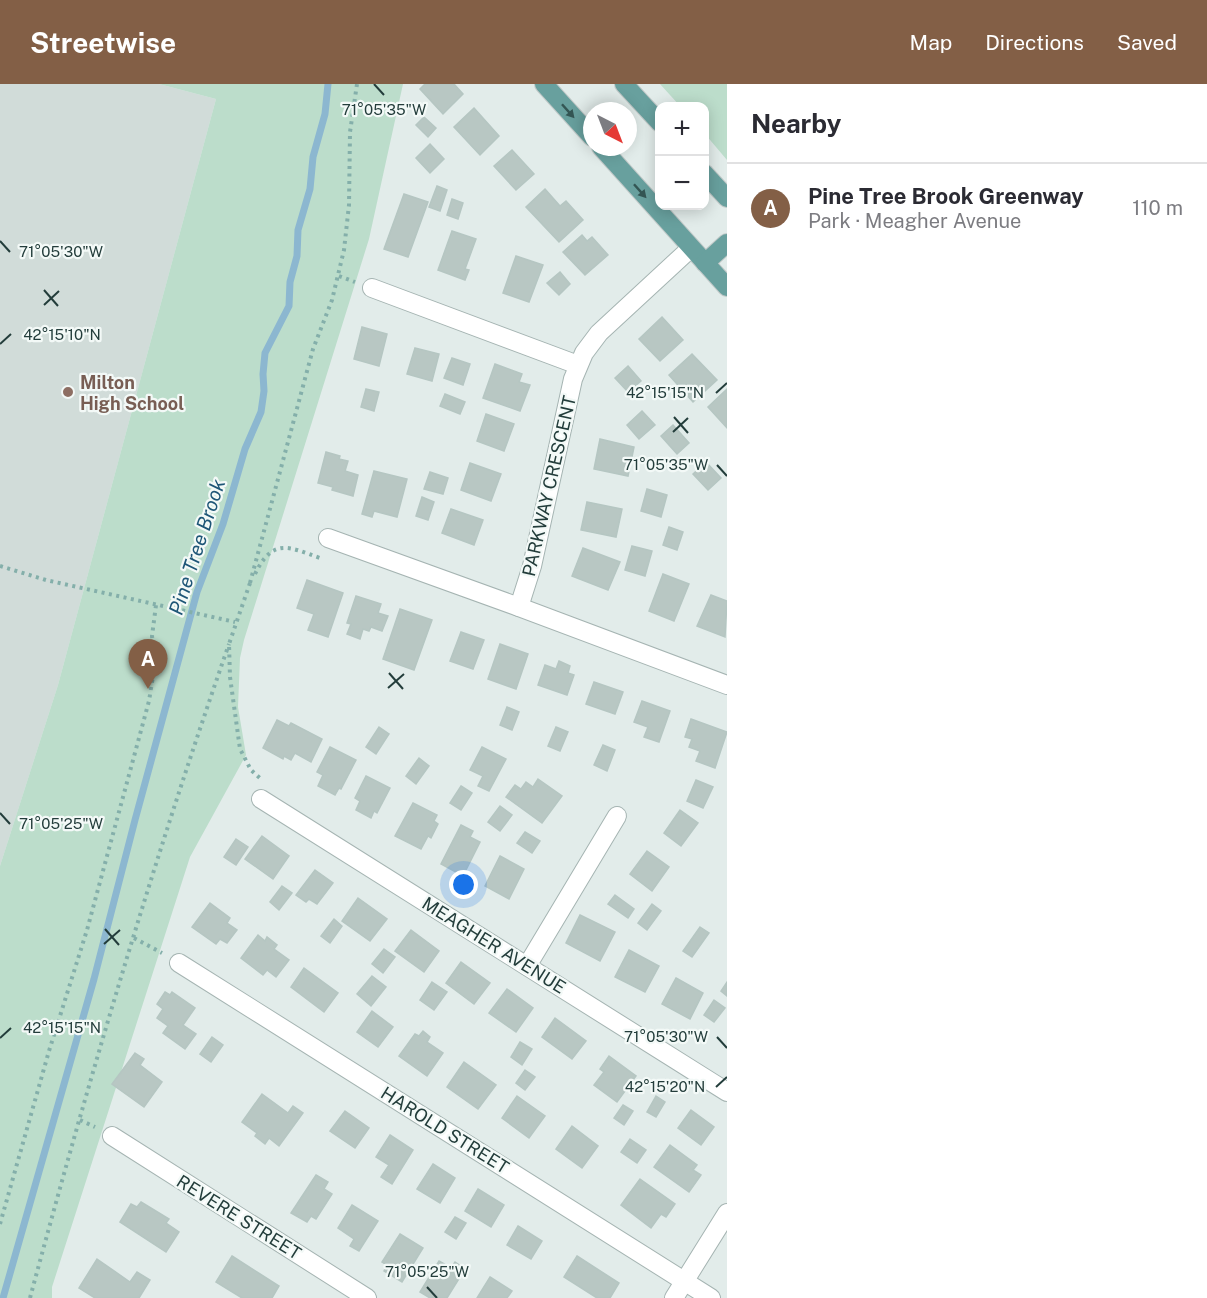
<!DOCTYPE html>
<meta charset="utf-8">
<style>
body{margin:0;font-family:"Public Sans",sans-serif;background:#f2f2f3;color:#2b2b33}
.controls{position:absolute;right:18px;top:18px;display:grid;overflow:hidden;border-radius:12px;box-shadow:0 3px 15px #0003}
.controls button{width:54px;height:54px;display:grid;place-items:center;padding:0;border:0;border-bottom:2px solid #e1e1e2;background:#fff;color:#2b2b33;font:30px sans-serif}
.compass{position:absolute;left:583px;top:18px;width:54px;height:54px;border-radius:50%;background:#fff;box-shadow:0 3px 15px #0003;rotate:138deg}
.you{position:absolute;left:464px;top:801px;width:21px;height:21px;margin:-15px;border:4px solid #fff;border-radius:50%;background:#1a73e8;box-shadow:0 0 0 9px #1a73e833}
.badge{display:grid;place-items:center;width:39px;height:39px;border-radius:50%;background:#835f46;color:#fff;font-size:20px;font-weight:700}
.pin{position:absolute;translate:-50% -50px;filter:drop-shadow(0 2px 3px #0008)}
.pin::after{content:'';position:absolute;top:32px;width:21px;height:18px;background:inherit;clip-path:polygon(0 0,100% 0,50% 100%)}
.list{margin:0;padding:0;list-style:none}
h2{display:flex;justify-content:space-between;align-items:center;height:78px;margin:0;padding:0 24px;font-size:26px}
h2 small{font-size:20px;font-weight:400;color:#7c7c81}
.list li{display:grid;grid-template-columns:39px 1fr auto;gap:18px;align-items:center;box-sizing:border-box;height:90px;padding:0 24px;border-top:2px solid #e1e1e2}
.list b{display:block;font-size:22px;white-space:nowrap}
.list p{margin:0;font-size:20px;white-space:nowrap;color:#7c7c81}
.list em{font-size:20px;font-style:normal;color:#7c7c81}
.map{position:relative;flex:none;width:727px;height:1214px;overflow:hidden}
header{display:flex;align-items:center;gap:36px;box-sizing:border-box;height:84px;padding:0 30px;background:#835f46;color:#fff}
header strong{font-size:28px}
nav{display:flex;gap:33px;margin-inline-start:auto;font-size:21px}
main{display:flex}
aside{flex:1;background:#fff}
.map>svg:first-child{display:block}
.built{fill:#d1dcd9}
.green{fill:#bcddcb}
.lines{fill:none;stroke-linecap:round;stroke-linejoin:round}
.stream{stroke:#8cb7d0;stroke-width:7}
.building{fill:#b8c7c3;stroke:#b5c6c2;stroke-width:1.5}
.minor-casing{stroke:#a5b4b2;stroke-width:20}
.major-casing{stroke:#c1c9c8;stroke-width:20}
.path{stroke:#84afaa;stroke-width:4;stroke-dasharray:3 4.5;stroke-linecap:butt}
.minor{stroke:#fff;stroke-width:18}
.major{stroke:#68a09e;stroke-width:18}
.oneway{fill:#345654}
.ticks{fill:none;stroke:#233d3b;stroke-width:2}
.education-dot{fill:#8d6e63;stroke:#f3f9f7;stroke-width:2}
.labels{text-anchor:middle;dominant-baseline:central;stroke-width:4.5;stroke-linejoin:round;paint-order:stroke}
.education-label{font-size:18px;font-weight:bold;fill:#785e54;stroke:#f3f9f7;text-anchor:start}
.street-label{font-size:18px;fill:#233d3b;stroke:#f3f9f7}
.water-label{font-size:20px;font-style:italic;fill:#1e5677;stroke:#f3f9f7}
.ticks-label{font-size:15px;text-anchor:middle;fill:#233d3b;stroke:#f3f9f7;stroke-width:4.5;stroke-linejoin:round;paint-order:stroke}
</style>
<header>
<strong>Streetwise</strong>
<nav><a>Map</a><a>Directions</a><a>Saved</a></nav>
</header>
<main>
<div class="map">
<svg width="727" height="1214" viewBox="0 0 727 1214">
<rect width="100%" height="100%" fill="#e2ecea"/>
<polygon class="built" points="0,0 159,0 216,15 58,601 0,782"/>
<g class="green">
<polygon points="159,0 403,0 369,155 244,556 240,574 238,623 246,671 190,773 52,1203 52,1214 0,1214 0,782 58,601 216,15"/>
<polygon points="660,0 727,0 727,76 705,50 704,22 680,22"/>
</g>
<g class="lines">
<polyline class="stream" points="3,1214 94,895 135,736 197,508 223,440 245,365 261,328 264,307 263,290 265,269 289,222 290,198 297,172 298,146 310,105 313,73 325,30 328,0"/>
</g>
<g class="building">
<polygon points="425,0 454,0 463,10 443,30 420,5"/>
<polygon points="474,24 499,52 480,71 454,43"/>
<polygon points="424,33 436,44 428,53 416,41"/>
<polygon points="430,60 444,75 430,89 416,74"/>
<polygon points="512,66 534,90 516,106 494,82"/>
<polygon points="437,102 447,106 440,127 429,123"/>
<polygon points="545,105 560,122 566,117 583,136 559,158 526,123"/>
<polygon points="404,110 428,118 408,173 384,165"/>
<polygon points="452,115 463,119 458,135 447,131"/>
<polygon points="452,147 476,155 465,185 469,186 465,196 438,186"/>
<polygon points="582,151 587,157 592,153 608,171 585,191 563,168"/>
<polygon points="516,172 543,181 529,218 503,209"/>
<polygon points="560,188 570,200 559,211 547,199"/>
<polygon points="662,233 683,256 660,277 639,255"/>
<polygon points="362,243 387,250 379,282 354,275"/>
<polygon points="415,264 439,270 432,297 407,290"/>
<polygon points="692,270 717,296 693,318 669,291"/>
<polygon points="452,274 470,280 463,301 444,294"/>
<polygon points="495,280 522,290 519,298 530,301 520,327 483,314"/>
<polygon points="628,282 641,297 628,308 615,294"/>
<polygon points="366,305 379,308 374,327 361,323"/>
<polygon points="727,305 727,344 708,323"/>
<polygon points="445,310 465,318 460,330 440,322"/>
<polygon points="642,327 655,341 639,355 627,341"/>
<polygon points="486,330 514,340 504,367 477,357"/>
<polygon points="673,341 689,359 677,370 661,352"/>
<polygon points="600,355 634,363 628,392 594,385"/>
<polygon points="326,368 340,372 339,375 348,377 345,387 358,391 353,412 332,406 333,403 318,399"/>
<polygon points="706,378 721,394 708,406 693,390"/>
<polygon points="470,379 501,390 491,417 461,406"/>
<polygon points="374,387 407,395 397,433 374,427 372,433 362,430"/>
<polygon points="430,388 448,394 443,410 424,405"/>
<polygon points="647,405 667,411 661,433 641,427"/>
<polygon points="422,413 434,418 428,436 416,432"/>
<polygon points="587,418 622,425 616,453 581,446"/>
<polygon points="451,425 483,436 474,461 442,449"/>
<polygon points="669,443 683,448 677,466 663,461"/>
<polygon points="632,462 652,467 645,492 625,486"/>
<polygon points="583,464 620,478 608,506 572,492"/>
<polygon points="663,490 689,500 674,537 649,527"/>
<polygon points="307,496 343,509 328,553 308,546 314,530 297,524"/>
<polygon points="711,511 727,517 725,553 697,542"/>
<polygon points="356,512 381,520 378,529 388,532 382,547 371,543 369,547 363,545 360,555 347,550 351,540 347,539"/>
<polygon points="400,525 432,536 414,586 383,575"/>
<polygon points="461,548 484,556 473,585 450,577"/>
<polygon points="500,560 528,570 516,605 488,595"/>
<polygon points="559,577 570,582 568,589 574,591 567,611 538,601 545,581 556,585"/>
<polygon points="594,598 623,608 615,630 586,620"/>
<polygon points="642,617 670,627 659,658 644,653 648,643 634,638"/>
<polygon points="507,623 519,628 512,646 500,641"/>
<polygon points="691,635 727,648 715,684 696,677 700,667 689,663 692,655 685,653"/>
<polygon points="277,636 289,642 291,639 322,655 311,678 295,669 291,676 284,672 283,675 263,664"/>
<polygon points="379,643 389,650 376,670 366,663"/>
<polygon points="556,643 568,648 560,667 548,662"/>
<polygon points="603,661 615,666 607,687 594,681"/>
<polygon points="330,663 356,676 341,705 339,704 335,711 318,702 323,691 317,688"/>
<polygon points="482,663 506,675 489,707 478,702 483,692 470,686"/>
<polygon points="419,674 429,682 416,700 406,692"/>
<polygon points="366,692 390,704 377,729 374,727 371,734 356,726 360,717 355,714"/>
<polygon points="538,695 562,712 542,739 506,713 515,701 521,705 526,698 533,703"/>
<polygon points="696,696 713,703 703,724 687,717"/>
<polygon points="461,702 472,709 461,726 450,719"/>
<polygon points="413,719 437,731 434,737 438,740 431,754 428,752 421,765 395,752"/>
<polygon points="500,722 512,731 500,747 488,738"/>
<polygon points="680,726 698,739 681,762 664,749"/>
<polygon points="461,741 473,747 470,753 480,758 463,792 441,780"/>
<polygon points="525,748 540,757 532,769 517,759"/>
<polygon points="262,752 289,772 273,795 245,775"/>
<polygon points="236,755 248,763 236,781 224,773"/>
<polygon points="647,767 669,783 652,807 630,790"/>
<polygon points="500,772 524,785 509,815 485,802"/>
<polygon points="315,786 333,799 317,820 309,815 306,818 296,811"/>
<polygon points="282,802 292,809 279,826 270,818"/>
<polygon points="615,811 634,825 628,834 608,820"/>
<polygon points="358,814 387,835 370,857 342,837"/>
<polygon points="210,819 230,834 227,839 237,846 227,859 220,855 216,860 192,843"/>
<polygon points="652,820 661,827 647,846 638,839"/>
<polygon points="580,831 615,848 600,877 566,859"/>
<polygon points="334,835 342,842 330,859 321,852"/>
<polygon points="700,843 709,849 692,873 683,867"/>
<polygon points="411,846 439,867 424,888 395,867"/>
<polygon points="258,851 265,857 267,853 277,861 274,865 289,876 276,893 267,886 263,891 241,874"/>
<polygon points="384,865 395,873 383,889 372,880"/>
<polygon points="629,866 659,882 645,908 615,893"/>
<polygon points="461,878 490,899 474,920 446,899"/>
<polygon points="304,884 338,909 324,928 291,903"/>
<polygon points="372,892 386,903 371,922 357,910"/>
<polygon points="676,894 703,909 690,935 662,920"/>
<polygon points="432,898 447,908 434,926 420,916"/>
<polygon points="727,898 727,912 721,907"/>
<polygon points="507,905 533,924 516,948 489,929"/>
<polygon points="165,908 170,911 172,908 195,924 183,941 196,950 185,965 163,949 168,942 157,934 163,925 157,920"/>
<polygon points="714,916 725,924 714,938 704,931"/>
<polygon points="372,927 393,943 378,963 357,948"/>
<polygon points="555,934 586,957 572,975 542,953"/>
<polygon points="423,947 430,953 427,958 443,969 427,992 399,972 415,950 419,952"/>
<polygon points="212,953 223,961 211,978 200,970"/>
<polygon points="520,958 532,965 522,981 511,973"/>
<polygon points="135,969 144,975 140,981 162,998 144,1023 112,1000"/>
<polygon points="609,972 636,992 617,1018 594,1001 604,988 600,985"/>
<polygon points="464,978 496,1001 478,1025 447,1003"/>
<polygon points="525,986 535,993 525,1006 516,999"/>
<polygon points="262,1010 288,1029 293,1022 303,1029 279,1062 269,1054 265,1060 255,1052 257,1049 242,1038"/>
<polygon points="517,1012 545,1032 529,1054 502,1034"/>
<polygon points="656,1012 665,1018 656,1033 647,1028"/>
<polygon points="623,1021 633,1027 624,1041 614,1034"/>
<polygon points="691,1026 714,1043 701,1061 678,1044"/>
<polygon points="345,1027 369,1044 355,1064 330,1047"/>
<polygon points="572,1042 598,1062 582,1084 556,1065"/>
<polygon points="390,1051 413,1066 392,1100 381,1093 389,1081 376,1073"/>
<polygon points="630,1055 646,1066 637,1079 621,1068"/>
<polygon points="670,1061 697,1081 693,1086 701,1091 689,1108 654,1083"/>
<polygon points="433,1080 455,1094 440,1119 417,1105"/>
<polygon points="316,1091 328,1098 324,1105 332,1110 316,1135 311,1132 307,1138 291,1129"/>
<polygon points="640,1095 675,1120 666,1133 661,1130 651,1144 621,1121"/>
<polygon points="478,1105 504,1121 491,1143 465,1127"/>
<polygon points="141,1118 169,1135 166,1139 179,1148 166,1168 120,1138 131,1120 137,1123"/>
<polygon points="352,1121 378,1137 359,1167 350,1162 354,1155 338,1144"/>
<polygon points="455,1133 466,1139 456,1155 445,1148"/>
<polygon points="518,1142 542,1157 531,1175 507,1161"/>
<polygon points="400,1150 423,1164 402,1198 384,1187 387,1181 382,1178"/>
<polygon points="232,1172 279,1202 272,1214 242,1214 216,1198"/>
<polygon points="577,1172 619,1199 610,1214 597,1214 564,1193"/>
<polygon points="97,1175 130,1198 137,1188 150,1196 139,1214 95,1214 79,1204"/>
<polygon points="439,1177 451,1184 455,1178 465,1185 447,1214 430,1214 420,1208"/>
<polygon points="490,1193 512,1207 507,1214 477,1214"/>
</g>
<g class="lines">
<defs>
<g id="minor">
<polyline points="372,204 578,281"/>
<polyline points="328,454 519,523 727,601"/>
<polyline points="519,523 532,482 573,295 584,269 599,249 691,164"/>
<polyline points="261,715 727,1008"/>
<polyline points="179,879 711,1214"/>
<polyline points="527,882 617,732"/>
<polyline points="112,1052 367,1214"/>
<polyline points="674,1214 727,1129"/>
</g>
<g id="major">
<polyline points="544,0 592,53"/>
<polyline points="624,0 660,39"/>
<polyline points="601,63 727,203"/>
<polyline points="704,89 727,114"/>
<polyline points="705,179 727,159"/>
</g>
</defs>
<use href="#minor" class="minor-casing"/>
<use href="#major" class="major-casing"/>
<g class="path">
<polyline points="339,192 355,198"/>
<polyline points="0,482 46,496 235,538"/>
<path d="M255,490C273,453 289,463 320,474"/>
<polyline points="250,499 313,265 332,216 344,166 349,121 350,48 357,0"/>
<polyline points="250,499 229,560 230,593 240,665 251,686 262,696"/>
<polyline points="134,854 162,869"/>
<polyline points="80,1036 95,1043"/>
<polyline points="0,1140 49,967 87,846 149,617 155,579 152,552 156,521"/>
<path d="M30,1214C89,994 154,775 229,560"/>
</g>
<use href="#minor" class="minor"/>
<use href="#major" class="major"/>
</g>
<defs><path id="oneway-solid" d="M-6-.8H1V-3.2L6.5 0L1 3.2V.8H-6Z" transform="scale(1.5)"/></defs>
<g class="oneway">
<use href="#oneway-solid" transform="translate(568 27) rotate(48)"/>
<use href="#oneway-solid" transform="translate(640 107) rotate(48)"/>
</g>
<path class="ticks" d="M374,0L384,11M0,157L10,168M44,206L58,222M44,221L59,207M0,260L11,250M716,309L727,299M674,333L688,349M673,348L688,334M717,381L727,392M389,589L403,605M388,604L404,590M0,729L10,740M105,845L119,861M104,860L120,846M717,953L727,964M0,954L11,944M716,1003L727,993M427,1203L437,1214"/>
<circle class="education-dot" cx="68" cy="308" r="6"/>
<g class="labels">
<g class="education-label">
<text x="80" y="298">Milton<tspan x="80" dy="21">High School</tspan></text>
</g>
<g class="street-label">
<text transform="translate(549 402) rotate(-77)">PARKWAY CRESCENT</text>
<text transform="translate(494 861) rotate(32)">MEAGHER AVENUE</text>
<text transform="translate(445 1046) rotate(32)">HAROLD STREET</text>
<text transform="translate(239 1133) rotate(32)">REVERE STREET</text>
</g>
<g class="water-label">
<text transform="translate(197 463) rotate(-72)">Pine Tree Brook</text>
</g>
</g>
<g class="ticks-label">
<text x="384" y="31">71°05'35"W</text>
<text x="61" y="173">71°05'30"W</text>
<text x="62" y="256">42°15'10"N</text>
<text x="665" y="314">42°15'15"N</text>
<text x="666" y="386">71°05'35"W</text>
<text x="61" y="745">71°05'25"W</text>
<text x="62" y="949">42°15'15"N</text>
<text x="666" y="958">71°05'30"W</text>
<text x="665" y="1008">42°15'20"N</text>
<text x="427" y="1193">71°05'25"W</text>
</g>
</svg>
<div class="controls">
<button>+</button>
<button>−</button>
</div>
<svg class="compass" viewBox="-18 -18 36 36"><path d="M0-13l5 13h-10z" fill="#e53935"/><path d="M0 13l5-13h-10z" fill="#7c7c81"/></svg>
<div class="you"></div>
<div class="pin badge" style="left:148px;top:605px">A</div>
</div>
<aside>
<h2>Nearby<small></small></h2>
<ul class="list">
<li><span class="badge">A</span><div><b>Pine Tree Brook Greenway</b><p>Park · Meagher Avenue</p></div><em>110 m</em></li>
</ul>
</aside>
</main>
